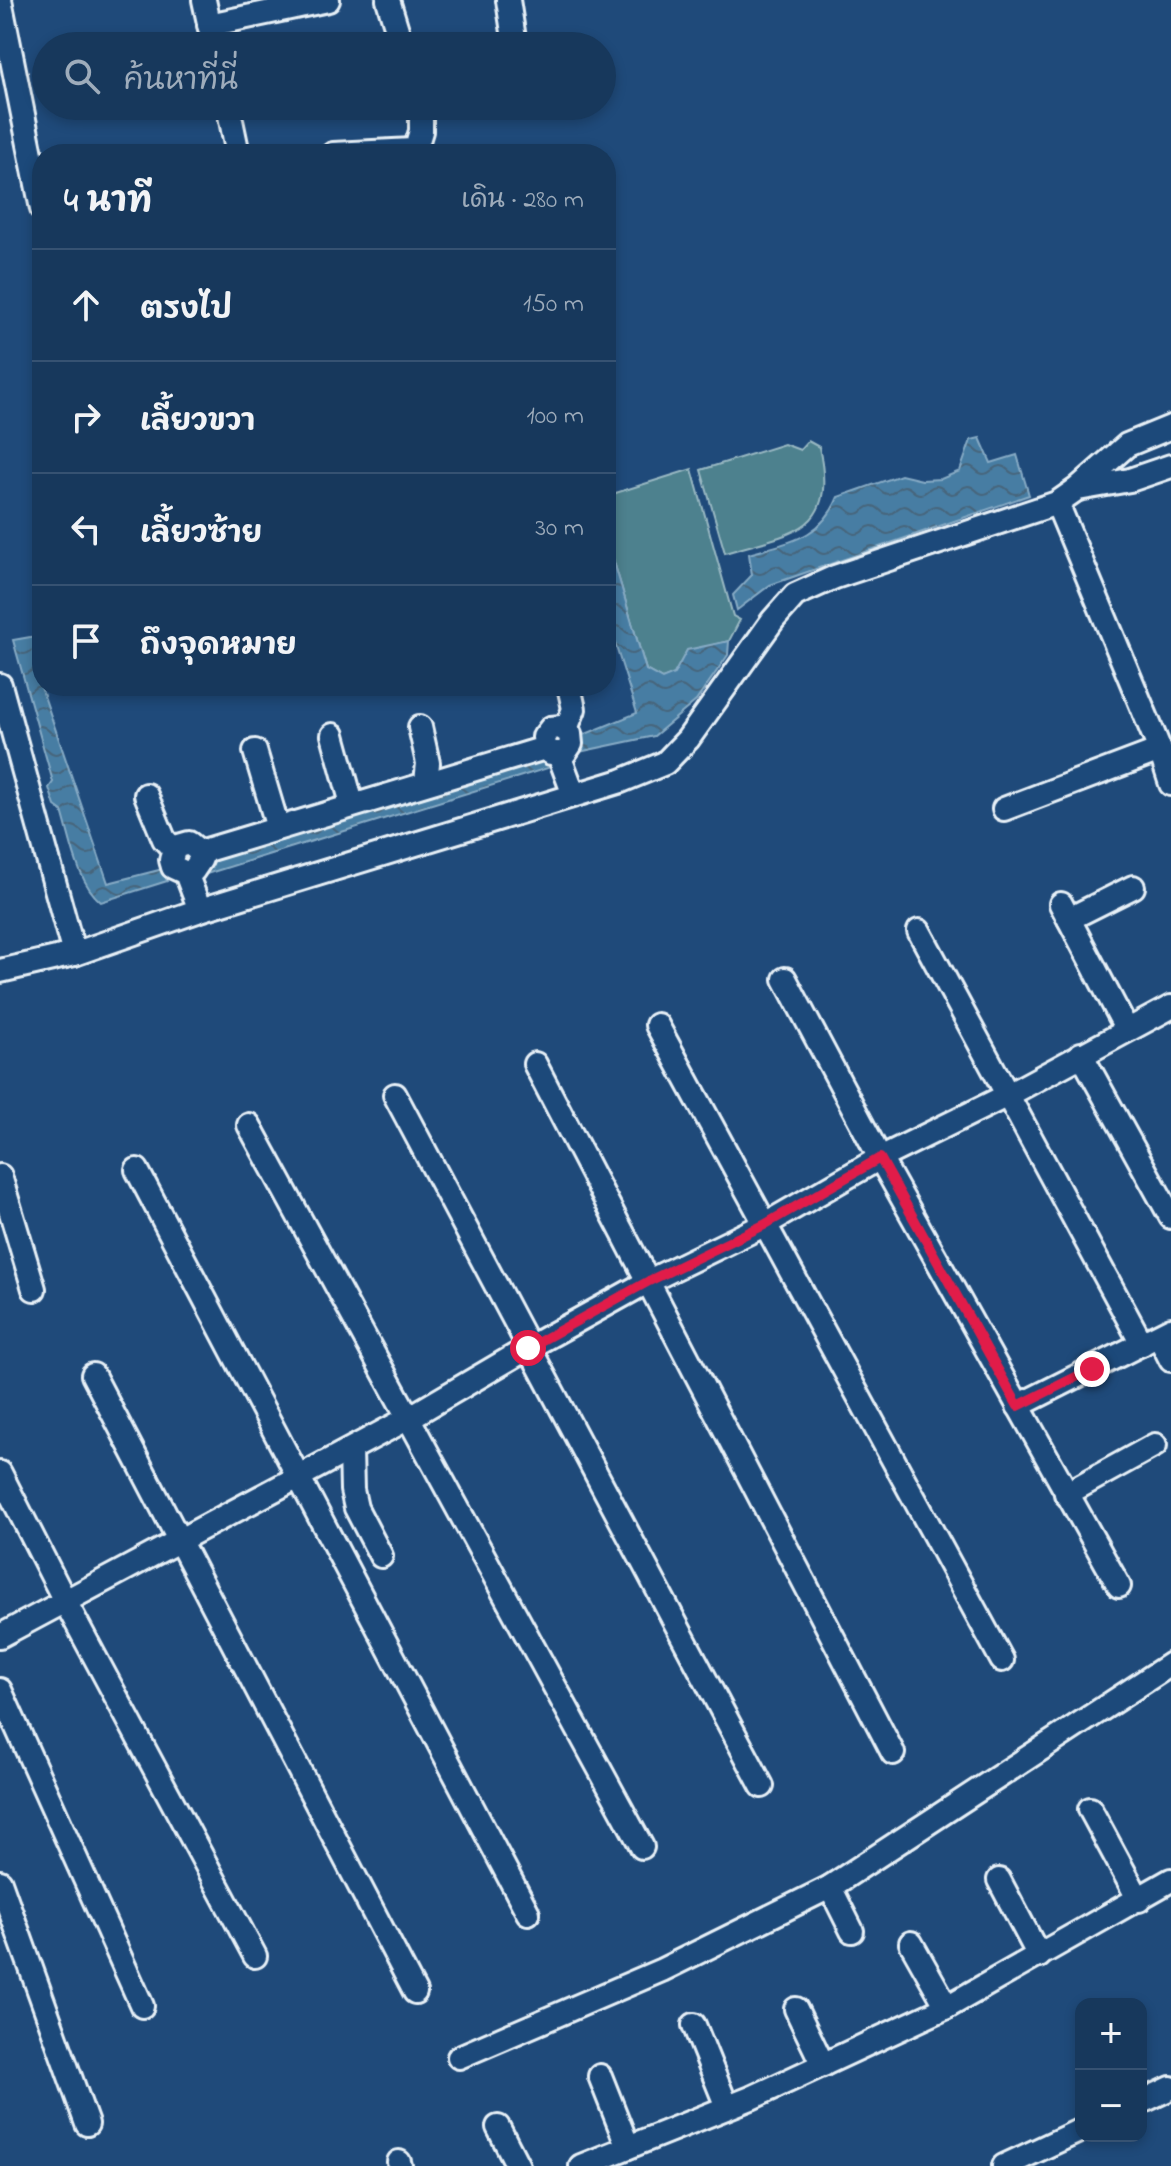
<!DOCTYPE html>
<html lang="th">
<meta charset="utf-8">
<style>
body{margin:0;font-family:"Indie Flower","Playpen Sans Thai",sans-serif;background:#203f62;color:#f1f3f6}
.controls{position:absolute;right:24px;bottom:24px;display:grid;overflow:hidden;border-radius:16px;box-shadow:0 4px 12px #0003}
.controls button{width:72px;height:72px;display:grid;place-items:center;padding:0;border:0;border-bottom:2px solid #365272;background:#17385c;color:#f1f3f6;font:40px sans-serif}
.stop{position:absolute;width:24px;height:24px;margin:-18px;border:6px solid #e11d48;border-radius:50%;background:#fff}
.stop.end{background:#e11d48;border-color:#fff;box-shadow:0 2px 8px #0008}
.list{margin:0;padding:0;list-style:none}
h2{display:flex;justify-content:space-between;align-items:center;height:104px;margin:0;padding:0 32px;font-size:34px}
h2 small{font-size:26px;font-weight:400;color:#9eacbb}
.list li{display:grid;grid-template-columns:52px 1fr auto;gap:24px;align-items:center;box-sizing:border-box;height:112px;padding:0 32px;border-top:2px solid #365272}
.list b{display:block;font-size:30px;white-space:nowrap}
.list em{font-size:26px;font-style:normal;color:#9eacbb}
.icon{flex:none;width:44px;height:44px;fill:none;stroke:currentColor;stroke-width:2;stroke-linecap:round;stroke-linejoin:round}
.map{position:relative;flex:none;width:1171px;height:2166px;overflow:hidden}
.search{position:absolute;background:#17385c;box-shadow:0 4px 12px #0003;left:32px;top:32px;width:584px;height:88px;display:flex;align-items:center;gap:20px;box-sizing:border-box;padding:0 28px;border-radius:44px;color:#9eacbb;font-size:30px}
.panel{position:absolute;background:#17385c;box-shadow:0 4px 12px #0003;left:32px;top:144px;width:584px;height:552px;border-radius:32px}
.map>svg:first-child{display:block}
.pitch{fill:#4d818e;stroke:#9ab9c3;stroke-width:2}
.water{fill:url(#water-waves);stroke:#87abc5;stroke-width:2}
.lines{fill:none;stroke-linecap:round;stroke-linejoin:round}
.minor-casing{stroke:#e8f1f8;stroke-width:28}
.minor{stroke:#1f4a7a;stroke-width:22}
.route{stroke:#e11d48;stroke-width:10}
</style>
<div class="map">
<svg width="1171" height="2166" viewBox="0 0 1171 2166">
<defs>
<pattern id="water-waves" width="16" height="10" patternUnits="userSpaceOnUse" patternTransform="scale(2)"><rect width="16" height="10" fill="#467da3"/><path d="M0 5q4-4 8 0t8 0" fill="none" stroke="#46657b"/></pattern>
</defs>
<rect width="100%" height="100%" fill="#1f4a7a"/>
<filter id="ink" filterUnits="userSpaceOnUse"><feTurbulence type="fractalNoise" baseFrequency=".0125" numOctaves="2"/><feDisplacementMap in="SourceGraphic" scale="16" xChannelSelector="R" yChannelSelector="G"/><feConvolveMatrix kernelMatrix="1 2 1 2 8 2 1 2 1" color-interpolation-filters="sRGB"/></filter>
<g filter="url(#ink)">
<g class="pitch">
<path d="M808,441L819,447C838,534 793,532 725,553L701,470L784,444L800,450Z"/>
<polygon points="692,469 733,616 740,620 729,641 687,651 674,675 662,679 646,670 606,535 606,496"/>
</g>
<g class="water">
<path d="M980,438L991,463L1017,455L1029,495L770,585L737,610L733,595L752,575L749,554C788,542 821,539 838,497L901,475L922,480L941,479L960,471L971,440Z"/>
<polygon points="606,535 646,670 662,679 674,674 687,650 729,641 728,655 696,701 654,736 574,753 583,735 637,713 606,615"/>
<path d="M42,635L41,687L108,883L163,869L167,881L101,902C77,882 71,840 62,811L55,806L49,788L53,782L13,640Z"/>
<polygon points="545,754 551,767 206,874 201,869 202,860"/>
</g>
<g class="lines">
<defs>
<g id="minor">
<polyline points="0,0 42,209"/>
<polyline points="204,0 214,46"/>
<polyline points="388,0 402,46"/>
<polyline points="508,0 515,45"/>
<polyline points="209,25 328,0"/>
<polyline points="228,106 238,154"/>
<polyline points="333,154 413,150"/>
<polyline points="414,154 421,131 421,106"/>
<polyline points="1078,489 1130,480 1171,466"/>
<polyline points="1057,503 1160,750 1171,784"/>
<polyline points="0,685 74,954"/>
<polyline points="420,727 428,763 426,783"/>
<polyline points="566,729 574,709 569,686"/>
<polyline points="333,735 352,804"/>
<polyline points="255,751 278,828"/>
<polyline points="559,755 574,795"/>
<polyline points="146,795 164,839 174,850"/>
<polyline points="1004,809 1160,750"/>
<polyline points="200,852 545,748 551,753 565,753 571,744 570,734 561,727 551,728 544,737 545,748"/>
<polyline points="186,873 193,871 201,859 200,852 189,843 175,847 171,860 173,867 186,873 200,910"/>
<polyline points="1061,904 1127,1030"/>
<polyline points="1069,919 1133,887"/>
<polyline points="919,931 1142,1344"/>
<polyline points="0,971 74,954 200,910 621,781 665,763 688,739 773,620 795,595 835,577 1057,503 1077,489 1127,445 1171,427"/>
<polyline points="785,979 880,1158 1119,1586"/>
<polyline points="657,1025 1002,1660"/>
<polyline points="1081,1054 1171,1217"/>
<polyline points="535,1064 893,1753"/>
<polyline points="395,1095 762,1786"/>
<polyline points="249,1125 642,1847"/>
<polyline points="137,1170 528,1913"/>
<polyline points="0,1176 34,1289"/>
<polyline points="1159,1336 1171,1360"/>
<polyline points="93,1375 415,1992"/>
<polyline points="1018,1406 1171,1329"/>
<polyline points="351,1450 352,1490 356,1508 381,1556"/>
<polyline points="0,1473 66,1603 255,1956"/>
<polyline points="1066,1494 1155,1445"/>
<polyline points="0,1636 407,1419 528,1348 649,1281 764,1225 880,1158 1008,1095 1171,1007"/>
<polyline points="0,1690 142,2006"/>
<polyline points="1090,1809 1139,1900"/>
<polyline points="999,1880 1039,1956"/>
<polyline points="0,1882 87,2124"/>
<polyline points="830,1887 852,1931"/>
<polyline points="911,1943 947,2007"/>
<polyline points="796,2009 823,2065"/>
<polyline points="694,2025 727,2107"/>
<polyline points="459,2057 662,1970 830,1887 1171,1664"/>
<polyline points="600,2076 628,2147"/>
<polyline points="1141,2102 1171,2088"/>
<polyline points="498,2127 518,2166"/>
<polyline points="399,2162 400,2166"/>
<polyline points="581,2166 751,2098 947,2007 1171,1880"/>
<polyline points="1004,2166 1081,2130"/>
</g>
</defs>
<use href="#minor" class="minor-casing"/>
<use href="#minor" class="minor"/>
</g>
</g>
<g class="lines" filter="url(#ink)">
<polyline class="route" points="528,1348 649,1281 764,1225 880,1158 1018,1406 1092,1369"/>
</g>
</svg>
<div class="controls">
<button>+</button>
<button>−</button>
</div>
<div class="stop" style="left:528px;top:1348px"></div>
<div class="stop end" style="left:1092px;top:1369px"></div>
<div class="search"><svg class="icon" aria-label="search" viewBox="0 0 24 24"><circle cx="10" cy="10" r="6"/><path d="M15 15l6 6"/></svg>ค้นหาที่นี่</div>
<section class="panel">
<h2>4 นาที<small>เดิน · 280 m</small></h2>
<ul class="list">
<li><svg class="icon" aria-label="ahead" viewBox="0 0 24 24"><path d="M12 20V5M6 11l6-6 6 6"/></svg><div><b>ตรงไป</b></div><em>150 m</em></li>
<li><svg class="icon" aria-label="right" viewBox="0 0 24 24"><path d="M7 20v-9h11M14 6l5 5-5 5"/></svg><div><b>เลี้ยวขวา</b></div><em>100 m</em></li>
<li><svg class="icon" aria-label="left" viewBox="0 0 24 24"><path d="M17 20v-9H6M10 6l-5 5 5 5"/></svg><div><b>เลี้ยวซ้าย</b></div><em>30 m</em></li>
<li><svg class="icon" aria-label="arrive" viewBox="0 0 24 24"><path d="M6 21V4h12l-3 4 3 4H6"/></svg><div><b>ถึงจุดหมาย</b></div></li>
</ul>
</section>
</div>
